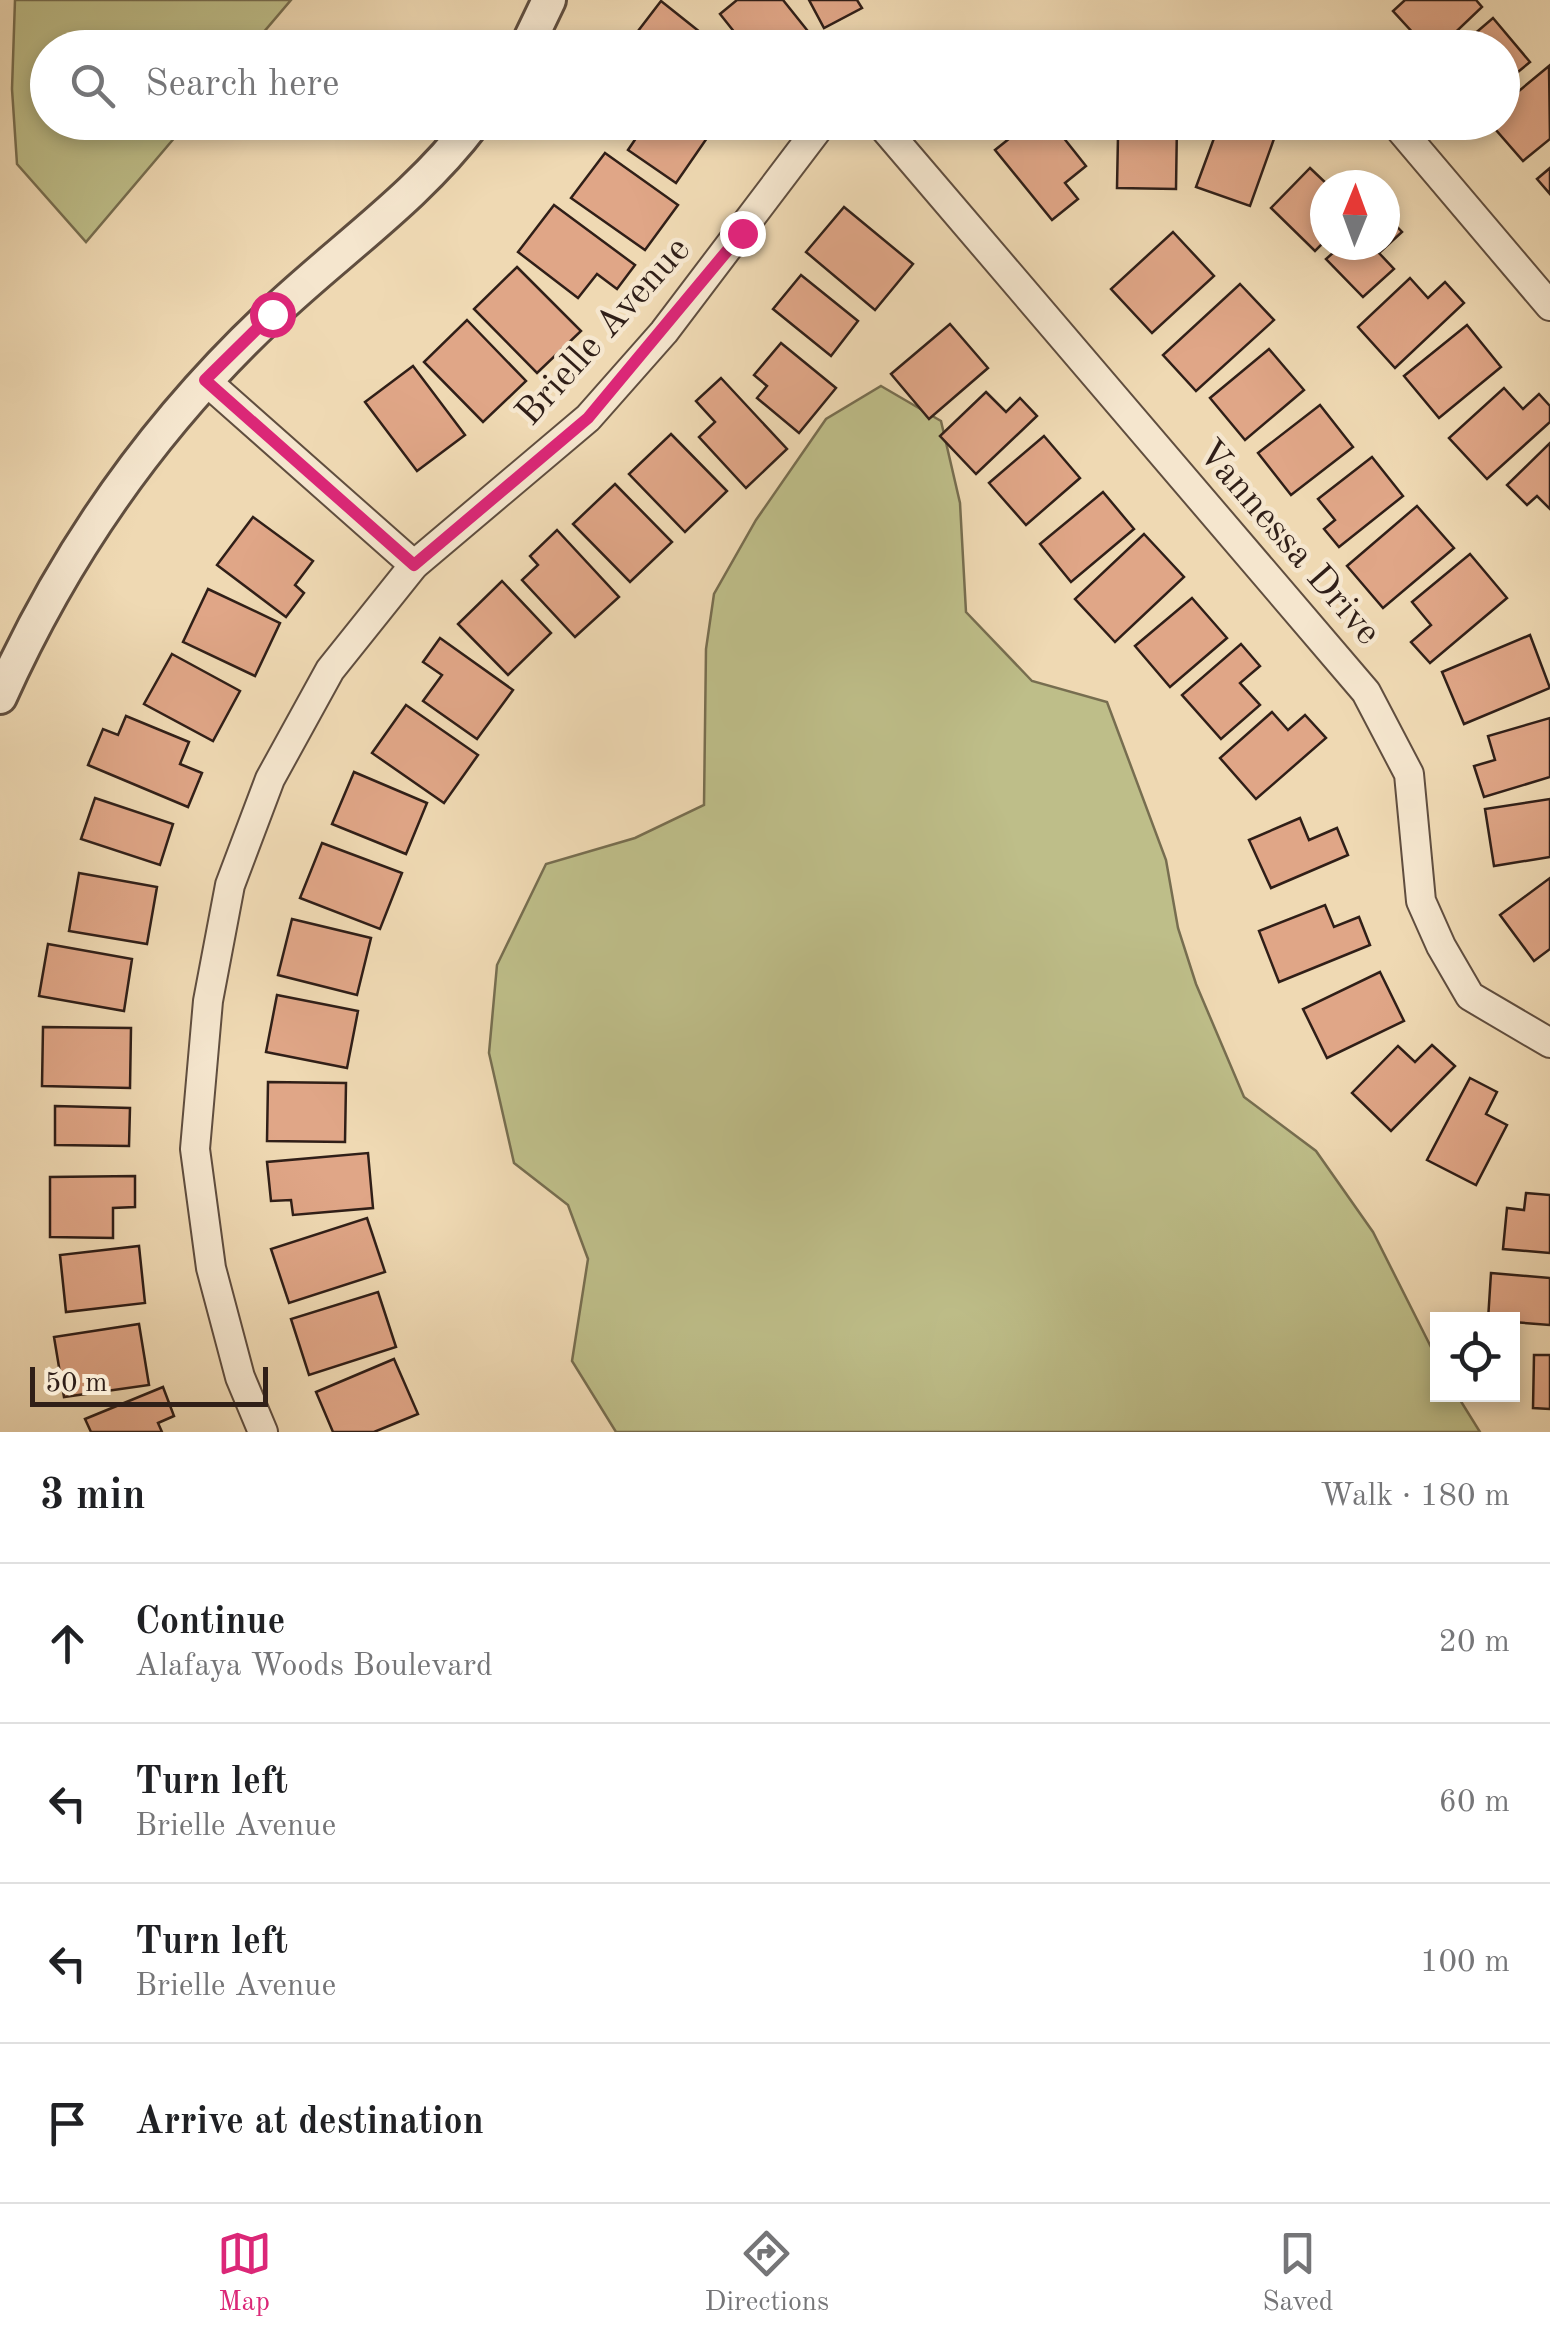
<!DOCTYPE html>
<meta charset="utf-8">
<style>
body{margin:0;font-family:"Old Standard TT",serif;background:#f6f6f6;color:#202124}
.controls{position:absolute;right:30px;bottom:30px;display:grid;overflow:hidden;border-radius:0px;box-shadow:0 5px 15px #0003}
.controls button{width:90px;height:90px;display:grid;place-items:center;padding:0;border:0;border-bottom:2px solid #e0e0e0;background:#fff;color:#202124;font:50px sans-serif}
.compass{position:absolute;left:1310px;top:170px;width:90px;height:90px;border-radius:50%;background:#fff;box-shadow:0 5px 15px #0003;rotate:1deg}
.scale{position:absolute;left:30px;bottom:25px;width:238px;box-sizing:border-box;padding-left:10px;border:5px solid #301f18;border-top:0;font-size:28px;line-height:35px;white-space:nowrap;color:#301f18;-webkit-text-stroke:8px #f5e6ce;paint-order:stroke}
.stop{position:absolute;width:30px;height:30px;margin:-22px;border:8px solid #db2777;border-radius:50%;background:#fff}
.stop.end{background:#db2777;border-color:#fff;box-shadow:0 2px 10px #0008}
.list{margin:0;padding:0;list-style:none}
h2{display:flex;justify-content:space-between;align-items:center;height:130px;margin:0;padding:0 40px;font-size:42px}
h2 small{font-size:32px;font-weight:400;color:#757577}
.list li{display:grid;grid-template-columns:65px 1fr auto;gap:30px;align-items:center;box-sizing:border-box;height:160px;padding:0 40px;border-top:2px solid #e0e0e0}
.list b{display:block;font-size:38px;white-space:nowrap}
.list p{margin:0;font-size:32px;white-space:nowrap;color:#757577}
.list em{font-size:32px;font-style:normal;color:#757577}
.icon{flex:none;width:55px;height:55px;fill:none;stroke:currentColor;stroke-width:2;stroke-linecap:round;stroke-linejoin:round}
.map{position:relative;flex:none;width:1550px;height:1432px;overflow:hidden}
.search{position:absolute;background:#fff;box-shadow:0 5px 15px #0003;left:30px;right:30px;top:30px;height:110px;display:flex;align-items:center;gap:25px;box-sizing:border-box;padding:0 35px;border-radius:55px;color:#757577;font-size:38px}
.sheet{height:770px;background:#fff}
nav{display:flex;justify-content:space-around;align-items:center;box-sizing:border-box;height:140px;border-top:2px solid #e0e0e0;background:#fff;font-size:28px;color:#757577}
nav a{display:grid;justify-items:center;gap:5px}
nav .on{color:#db2777}
.map>svg:first-child{display:block}
.green{fill:#bebe89;stroke:#776e50;stroke-width:2.5}
.building{fill:#e0a687;stroke:#301f18;stroke-width:2.5}
.lines{fill:none;stroke-linecap:round;stroke-linejoin:round}
.minor-casing{stroke:#604e3f;stroke-width:32}
.tertiary-casing{stroke:#604e3f;stroke-width:38}
.minor{stroke:#f5e6ce;stroke-width:28}
.tertiary{stroke:#f5e6ce;stroke-width:32}
.route{stroke:#db2777;stroke-width:12}
.labels{text-anchor:middle;dominant-baseline:central;stroke-width:9;stroke-linejoin:round;paint-order:stroke}
.street-label{font-size:38px;fill:#301f18;stroke:#f5e6ce}
</style>
<div class="map">
<svg width="1550" height="1432" viewBox="0 0 1550 1432">
<rect width="100%" height="100%" fill="#efd9b3"/>
<filter id="stains"><feTurbulence type="fractalNoise" baseFrequency=".002" numOctaves="4"/><feColorMatrix values="0 0 0 0 .2 0 0 0 0 .09 0 0 0 0 .02 0 0 0 .5 -.17"/></filter>
<radialGradient id="worn" r=".72"><stop offset=".6" stop-color="#630" stop-opacity="0"/><stop offset="1" stop-color="#630" stop-opacity=".3"/></radialGradient>
<g class="green">
<polygon points="15,0 291,0 251,47 48,48 48,122 187,123 86,242 17,164 12,89"/>
<polygon points="881,386 941,421 960,503 966,612 1032,681 1107,702 1166,860 1178,928 1196,984 1244,1097 1316,1151 1373,1232 1437,1359 1438,1394 1457,1395 1480,1432 616,1432 572,1361 588,1259 568,1205 514,1163 489,1053 497,965 546,864 635,838 704,805 706,649 714,594 756,520 826,419"/>
</g>
<g class="building">
<polygon points="737,0 783,0 811,35 795,48 747,48 720,14"/>
<polygon points="809,0 857,0 862,8 824,28"/>
<polygon points="1405,0 1476,0 1482,7 1439,48 1427,48 1393,11"/>
<polygon points="661,1 720,48 625,48"/>
<polygon points="1493,18 1530,62 1502,85 1502,48 1458,48"/>
<polygon points="1549,66 1550,139 1523,161 1489,122 1502,122 1502,105"/>
<polygon points="647,122 686,122 707,138 676,183 628,150"/>
<polygon points="1030,122 1051,122 1086,166 1065,183 1078,199 1052,220 995,150"/>
<polygon points="1144,122 1177,122 1176,189 1117,188 1118,136 1144,136"/>
<polygon points="1220,122 1280,122 1250,206 1196,187"/>
<polygon points="605,153 678,205 645,250 571,198"/>
<polygon points="1310,168 1328,185 1325,241 1315,251 1271,208"/>
<polygon points="1550,168 1550,194 1537,179"/>
<polygon points="554,205 635,265 617,289 597,274 578,298 518,252"/>
<polygon points="844,207 913,264 875,310 806,252"/>
<polygon points="1385,214 1402,232 1379,253 1394,269 1363,297 1326,259 1342,245 1385,245"/>
<polygon points="1173,232 1214,276 1152,333 1111,289"/>
<polygon points="517,267 581,331 537,373 474,309"/>
<polygon points="801,275 858,321 831,356 773,309"/>
<polygon points="1410,278 1428,298 1445,282 1464,303 1395,368 1358,327"/>
<polygon points="1240,284 1274,320 1196,391 1163,355"/>
<polygon points="467,320 526,381 483,422 424,362"/>
<polygon points="950,324 988,368 929,419 891,374"/>
<polygon points="1467,325 1501,367 1439,418 1404,376"/>
<polygon points="781,343 836,388 799,433 757,398 767,386 754,375"/>
<polygon points="1269,349 1304,390 1245,440 1210,398"/>
<polygon points="413,366 465,435 417,471 365,402"/>
<polygon points="721,378 787,449 746,488 699,437 715,422 696,401"/>
<polygon points="1504,388 1523,409 1539,394 1550,406 1550,422 1487,479 1449,438"/>
<polygon points="986,392 1006,412 1020,398 1037,416 976,474 940,436"/>
<polygon points="1320,405 1353,447 1291,495 1258,453"/>
<polygon points="671,434 727,491 685,532 629,474"/>
<polygon points="1044,436 1080,478 1026,525 989,483"/>
<polygon points="1550,443 1550,509 1537,496 1527,505 1507,485"/>
<polygon points="1372,457 1403,496 1339,547 1324,529 1335,520 1318,499"/>
<polygon points="615,484 672,542 630,582 573,524"/>
<polygon points="1103,492 1134,529 1071,582 1040,544"/>
<polygon points="1417,506 1454,548 1383,608 1347,566"/>
<polygon points="253,517 313,561 295,585 304,593 286,617 217,565"/>
<polygon points="557,530 619,597 575,637 522,580 538,565 530,556"/>
<polygon points="1144,534 1184,577 1115,642 1075,599"/>
<polygon points="1470,554 1507,598 1430,663 1411,642 1431,625 1412,602"/>
<polygon points="502,581 551,633 508,675 458,624"/>
<polygon points="208,589 280,623 255,676 183,642"/>
<polygon points="1192,598 1227,638 1170,687 1135,646"/>
<polygon points="1530,635 1550,688 1464,724 1442,672"/>
<polygon points="440,638 513,690 477,739 423,701 442,675 423,662"/>
<polygon points="1241,644 1260,666 1240,683 1260,705 1221,739 1182,695"/>
<polygon points="172,654 240,691 213,741 144,704"/>
<polygon points="406,705 478,755 444,803 372,753"/>
<polygon points="1272,712 1288,730 1305,715 1326,738 1256,799 1220,758"/>
<polygon points="126,716 189,742 180,764 202,773 188,807 88,765 103,729 118,735"/>
<polygon points="1550,718 1550,777 1484,797 1474,766 1495,760 1488,736"/>
<polygon points="354,772 427,803 406,854 332,824"/>
<polygon points="95,798 173,824 160,865 81,839"/>
<polygon points="1550,799 1550,857 1494,866 1485,809"/>
<polygon points="1300,818 1309,840 1337,828 1348,855 1271,888 1249,840"/>
<polygon points="322,843 402,873 380,929 300,898"/>
<polygon points="79,873 157,887 147,944 69,931"/>
<polygon points="1550,878 1550,949 1534,961 1500,915"/>
<polygon points="1325,905 1334,927 1359,917 1370,945 1279,982 1259,931"/>
<polygon points="292,919 371,938 357,995 278,975"/>
<polygon points="48,944 132,959 124,1011 39,996"/>
<polygon points="1380,972 1404,1021 1327,1058 1303,1009"/>
<polygon points="277,995 358,1011 347,1068 266,1052"/>
<polygon points="43,1027 131,1028 130,1088 42,1086"/>
<polygon points="1432,1045 1455,1066 1391,1131 1352,1093 1398,1046 1415,1062"/>
<polygon points="1470,1078 1497,1092 1486,1114 1507,1125 1476,1185 1427,1160"/>
<polygon points="268,1082 346,1083 345,1142 267,1141"/>
<polygon points="55,1106 130,1108 129,1146 55,1145"/>
<polygon points="368,1153 373,1208 293,1215 291,1200 271,1201 267,1162"/>
<polygon points="135,1176 135,1207 113,1208 113,1238 50,1237 50,1177"/>
<polygon points="1526,1193 1550,1195 1550,1253 1503,1249 1507,1208 1524,1210"/>
<polygon points="367,1218 385,1272 289,1303 271,1249"/>
<polygon points="139,1246 145,1303 66,1312 60,1255"/>
<polygon points="1491,1273 1550,1278 1550,1325 1488,1320"/>
<polygon points="378,1292 396,1347 309,1375 291,1319"/>
<polygon points="139,1324 149,1385 64,1397 54,1337"/>
<polygon points="1534,1355 1550,1355 1550,1409 1533,1408"/>
<polygon points="394,1359 418,1414 374,1432 333,1432 316,1392"/>
<polygon points="163,1387 174,1416 158,1423 162,1432 91,1432 85,1419"/>
</g>
<g class="lines">
<defs>
<g id="minor">
<polyline points="991,48 1266,48"/>
<polyline points="879,122 1366,692 1409,774 1421,901 1441,946 1470,996 1550,1043"/>
<polyline points="1394,122 1550,306"/>
<polyline points="205,380 414,565"/>
<polyline points="263,1432 240,1377 211,1268 195,1149 208,1001 230,885 270,779 330,670 414,565 588,418 664,332 823,122"/>
</g>
<g id="tertiary">
<polyline points="526,48 549,0"/>
<path d="M0,697C65,552 154,425 270,316C338,251 417,198 474,122"/>
</g>
</defs>
<use href="#minor" class="minor-casing"/>
<use href="#tertiary" class="tertiary-casing"/>
<use href="#minor" class="minor"/>
<use href="#tertiary" class="tertiary"/>
</g>
<g class="lines">
<polyline class="route" points="272,314 205,380 414,565 588,418 742,233"/>
</g>
<g class="labels">
<g class="street-label">
<text transform="translate(604 332) rotate(-48)">Brielle Avenue</text>
<text transform="translate(1288 543) rotate(49)">Vannessa Drive</text>
</g>
</g>
<rect width="100%" height="100%" filter="url(#stains)"/>
<rect width="100%" height="100%" fill="url(#worn)"/>
</svg>
<div class="controls">
<button><svg class="icon" aria-label="locate" viewBox="0 0 24 24"><circle cx="12" cy="12" r="6"/><path d="M12 2v4M12 18v4M2 12h4M18 12h4"/></svg></button>
</div>
<svg class="compass" viewBox="-18 -18 36 36"><path d="M0-13l5 13h-10z" fill="#e53935"/><path d="M0 13l5-13h-10z" fill="#757577"/></svg>
<div class="scale">50 m</div>
<div class="stop" style="left:272px;top:314px"></div>
<div class="stop end" style="left:742px;top:233px"></div>
<div class="search"><svg class="icon" aria-label="search" viewBox="0 0 24 24"><circle cx="10" cy="10" r="6"/><path d="M15 15l6 6"/></svg>Search here</div>
</div>
<section class="sheet">
<h2>3 min<small>Walk · 180 m</small></h2>
<ul class="list">
<li><svg class="icon" aria-label="ahead" viewBox="0 0 24 24"><path d="M12 20V5M6 11l6-6 6 6"/></svg><div><b>Continue</b><p>Alafaya Woods Boulevard</p></div><em>20 m</em></li>
<li><svg class="icon" aria-label="left" viewBox="0 0 24 24"><path d="M17 20v-9H6M10 6l-5 5 5 5"/></svg><div><b>Turn left</b><p>Brielle Avenue</p></div><em>60 m</em></li>
<li><svg class="icon" aria-label="left" viewBox="0 0 24 24"><path d="M17 20v-9H6M10 6l-5 5 5 5"/></svg><div><b>Turn left</b><p>Brielle Avenue</p></div><em>100 m</em></li>
<li><svg class="icon" aria-label="arrive" viewBox="0 0 24 24"><path d="M6 21V4h12l-3 4 3 4H6"/></svg><div><b>Arrive at destination</b></div></li>
</ul>
</section>
<nav>
<a class="on"><svg class="icon" aria-label="map" viewBox="0 0 24 24"><path d="M3 6l6-2 6 2 6-2v14l-6 2-6-2-6 2zM9 4v14M15 6v14"/></svg>Map</a>
<a><svg class="icon" aria-label="directions" viewBox="0 0 24 24"><path d="M12 3l9 9-9 9-9-9zM9 14v-3h6M13 9l2 2-2 2"/></svg>Directions</a>
<a><svg class="icon" aria-label="saved" viewBox="0 0 24 24"><path d="M7 4h10v16l-5-4-5 4z"/></svg>Saved</a>
</nav>
